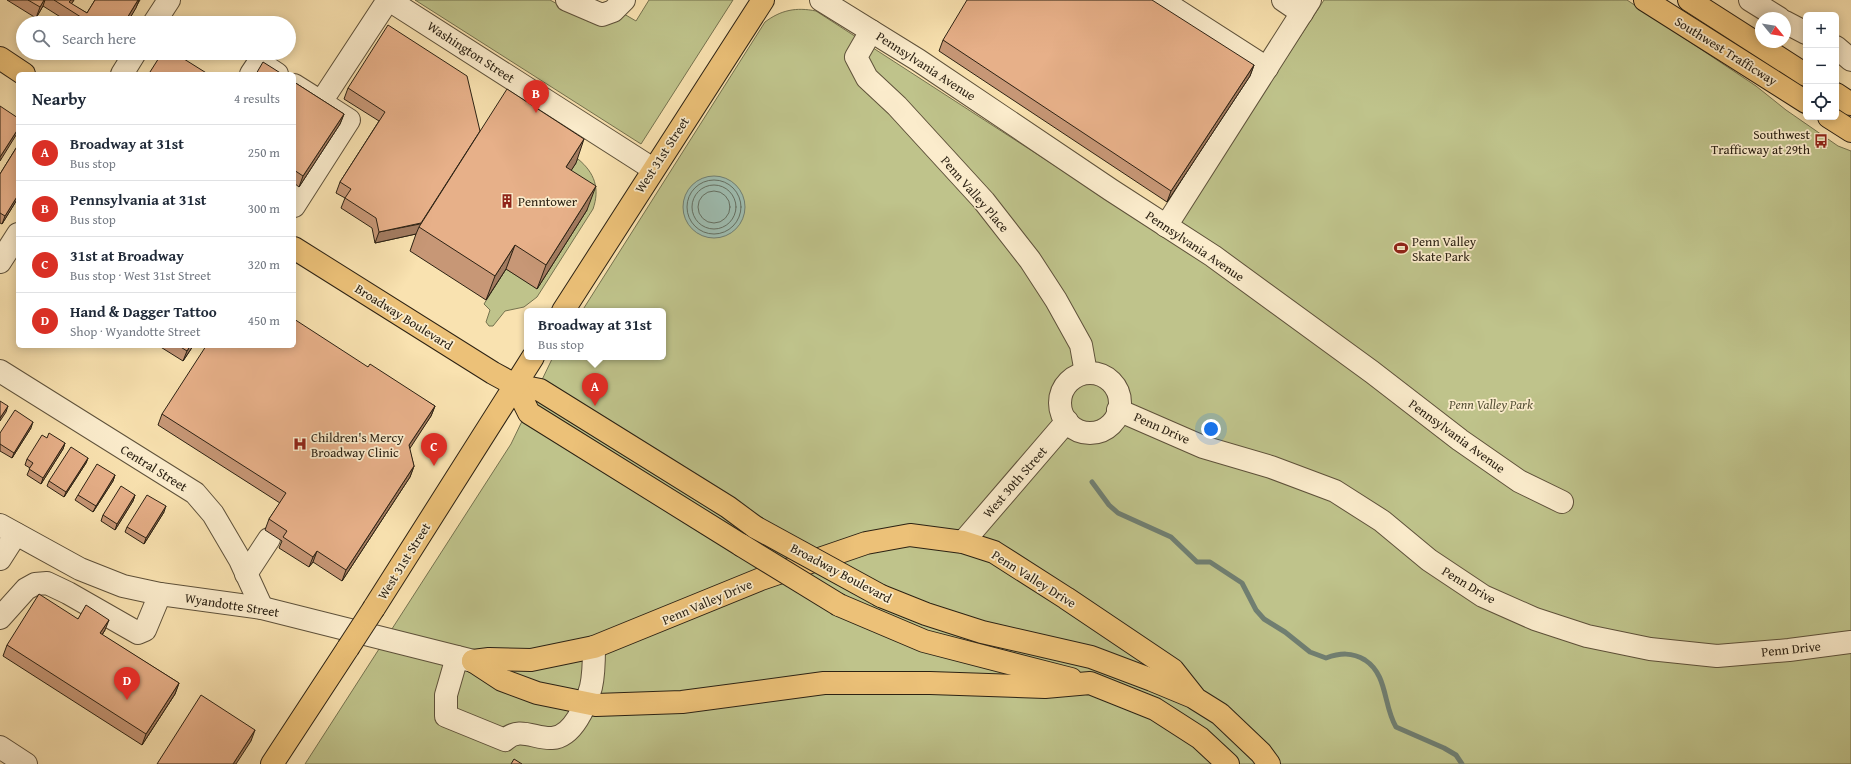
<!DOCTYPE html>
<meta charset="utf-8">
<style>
body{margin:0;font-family:"Gentium Book Plus",serif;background:#f2f2f3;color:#1f2937}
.controls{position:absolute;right:12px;top:12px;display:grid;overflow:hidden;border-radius:6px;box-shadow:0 2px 10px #0003}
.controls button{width:36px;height:36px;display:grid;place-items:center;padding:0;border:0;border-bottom:1px solid #e0e1e3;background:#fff;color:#1f2937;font:20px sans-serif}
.compass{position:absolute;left:1755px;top:12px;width:36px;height:36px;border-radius:50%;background:#fff;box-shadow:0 2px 10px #0003;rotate:120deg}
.you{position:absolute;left:1211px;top:429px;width:14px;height:14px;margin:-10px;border:3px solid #fff;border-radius:50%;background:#1a73e8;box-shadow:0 0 0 6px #1a73e833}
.badge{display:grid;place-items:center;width:26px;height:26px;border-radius:50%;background:#d93025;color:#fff;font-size:13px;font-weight:700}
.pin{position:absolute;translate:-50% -33px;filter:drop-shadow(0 1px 2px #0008)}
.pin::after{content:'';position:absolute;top:21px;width:14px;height:12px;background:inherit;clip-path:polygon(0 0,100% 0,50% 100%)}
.popup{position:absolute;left:524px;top:308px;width:142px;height:52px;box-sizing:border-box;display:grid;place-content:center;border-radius:6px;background:#fff;filter:drop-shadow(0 1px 3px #0005);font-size:13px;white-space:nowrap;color:#747a83}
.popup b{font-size:15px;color:#1f2937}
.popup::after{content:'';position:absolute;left:50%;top:100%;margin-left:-8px;border:8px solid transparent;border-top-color:#fff}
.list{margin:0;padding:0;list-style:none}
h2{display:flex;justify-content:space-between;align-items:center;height:52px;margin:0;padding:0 16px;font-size:17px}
h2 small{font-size:13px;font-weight:400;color:#747a83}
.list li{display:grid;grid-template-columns:26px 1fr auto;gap:12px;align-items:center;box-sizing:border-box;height:56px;padding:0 16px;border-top:1px solid #e0e1e3}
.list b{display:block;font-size:15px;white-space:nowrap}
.list p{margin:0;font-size:13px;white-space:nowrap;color:#747a83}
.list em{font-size:13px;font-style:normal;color:#747a83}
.icon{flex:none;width:22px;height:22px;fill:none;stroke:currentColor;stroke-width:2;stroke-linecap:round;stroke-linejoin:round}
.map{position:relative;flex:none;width:1851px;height:764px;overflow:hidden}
.search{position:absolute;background:#fff;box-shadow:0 2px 10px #0003;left:16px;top:16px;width:280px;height:44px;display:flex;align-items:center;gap:10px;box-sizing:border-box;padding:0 14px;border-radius:22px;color:#747a83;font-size:15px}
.panel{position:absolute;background:#fff;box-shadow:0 2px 10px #0003;left:16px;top:72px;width:280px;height:276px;border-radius:6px}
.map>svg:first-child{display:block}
.green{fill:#bfc38b;stroke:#75724f}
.water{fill:#9ebdb1;stroke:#707f72}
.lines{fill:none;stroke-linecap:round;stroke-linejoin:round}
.shore{stroke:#646f62;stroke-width:1}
.stream{stroke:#707f72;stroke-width:5}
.minor-casing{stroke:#5e513a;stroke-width:24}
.major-casing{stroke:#2b2113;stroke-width:24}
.minor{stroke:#fbeccc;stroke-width:22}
.major{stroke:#ecc178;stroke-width:22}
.major-bridge-casing{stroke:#2b2113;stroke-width:24;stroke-linecap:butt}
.major-bridge{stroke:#ecc178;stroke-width:22}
.wall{fill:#c79776;stroke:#2b2113}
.shaded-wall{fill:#a27b60;stroke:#2b2113}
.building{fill:#e7b089;stroke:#2b2113}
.labels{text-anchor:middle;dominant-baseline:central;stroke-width:3.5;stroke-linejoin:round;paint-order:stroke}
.street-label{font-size:13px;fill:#2b2113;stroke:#fbeccc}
.poi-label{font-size:13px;fill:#2b2113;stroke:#fbeccc;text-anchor:start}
.park-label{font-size:13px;font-style:italic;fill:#575237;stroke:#fbeccc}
</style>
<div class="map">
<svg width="1851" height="764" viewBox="0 0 1851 764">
<rect width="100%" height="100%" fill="#f9e2b0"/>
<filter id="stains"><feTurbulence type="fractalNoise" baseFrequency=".005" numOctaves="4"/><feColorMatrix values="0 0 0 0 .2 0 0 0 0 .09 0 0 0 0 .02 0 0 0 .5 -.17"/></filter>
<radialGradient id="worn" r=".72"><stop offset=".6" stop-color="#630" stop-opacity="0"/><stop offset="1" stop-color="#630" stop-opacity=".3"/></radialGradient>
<g class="green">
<polygon points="415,0 550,0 570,11 624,14 636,21 649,0 733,0 641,144"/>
<path d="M1324,0H1627L1756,86L1786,110L1838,146L1851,151V764H305L511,444L553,357H663V311H582L765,22C781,10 796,7 816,11L1168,239Z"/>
<path d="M578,159C595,173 600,189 593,209L537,297L524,307L505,311L493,326H489L486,322L490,310L484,304L506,269L537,288L558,191Z"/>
</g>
<circle class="water" cx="714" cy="207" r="31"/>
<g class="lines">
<g class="shore">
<circle cx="714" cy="207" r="27"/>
<circle cx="714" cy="207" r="22"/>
<circle cx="714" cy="207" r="16"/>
</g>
<path class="stream" d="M1092,482L1109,505L1118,513L1171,537L1197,562H1210L1242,583L1256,610L1264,619L1285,632L1310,652L1326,658C1340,653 1352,652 1365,660C1388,675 1383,705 1396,727L1444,748L1456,755L1462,764"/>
<defs>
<g id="minor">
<polyline points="389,0 653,169"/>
<polyline points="567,0 602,15 613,11 624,0"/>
<polyline points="821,0 918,60 1111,190 1213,256 1372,372 1460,440 1519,481 1562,502"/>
<polyline points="1161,0 1267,68"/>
<polyline points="1283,0 1302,13"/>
<polyline points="1750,0 1779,18"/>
<polyline points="1785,22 1806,33"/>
<polyline points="154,23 169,0"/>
<polyline points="871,31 856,57 867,78 897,106 984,201 1030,260 1056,300 1081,345 1086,373"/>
<polyline points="1836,47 1851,60"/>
<polyline points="122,74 135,53"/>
<polyline points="251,74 259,62 277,74"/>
<polyline points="294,85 321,102 388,0"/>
<polyline points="294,206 349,120 321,102"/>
<polyline points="1166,226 1310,0"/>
<polyline points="0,262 18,234"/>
<polyline points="0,371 195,493 213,514 240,560 262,608"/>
<circle cx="1090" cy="403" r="30"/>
<polyline points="1118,410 1203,447 1271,467 1335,491 1382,521 1429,560 1483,596 1535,619 1587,636 1650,649 1717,656 1789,650 1851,642"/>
<polyline points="0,525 80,569 123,586 160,594 262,608 473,661"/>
<polyline points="963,542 1067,421"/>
<polyline points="0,559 16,534"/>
<polyline points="246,574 269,539"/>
<polyline points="0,618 26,589 35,584 47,583 68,593 138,633 145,630 160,594"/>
<path d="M457,657L446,695V716L505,740C519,726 535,739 552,738C573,737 586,705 591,687C594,674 594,661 594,647"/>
<polyline points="0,747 26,764"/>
</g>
<g id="major">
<polyline points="1645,0 1806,102"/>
<polyline points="1689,0 1806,75"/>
<polyline points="0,58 24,74"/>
<polyline points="1836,94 1851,104"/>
<polyline points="1829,117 1851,131"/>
<polyline points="294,248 493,373 515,385 540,390 728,507 755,527"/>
<polyline points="563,311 763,0"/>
<polyline points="515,385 529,413 741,545"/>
<polyline points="881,596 926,614 982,632 1091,657 1152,680 1193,697"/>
<polyline points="839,605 924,641 1071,679"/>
<polyline points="374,608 533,357"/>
<polyline points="473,661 489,659 531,660 594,647 761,579 866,543 910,535 963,542 994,552 1066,598 1173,670 1196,699 1220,714 1261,753 1269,764"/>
<polyline points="473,661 502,680 537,693 596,705 682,702 824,683 930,683 1045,687 1090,683 1155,709 1200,738 1228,764"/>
<polyline points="272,764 348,648"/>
</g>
</defs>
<use href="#minor" class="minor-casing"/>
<use href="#major" class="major-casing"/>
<use href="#minor" class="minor"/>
<use href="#major" class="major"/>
<defs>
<g id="major-bridge">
<polyline points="755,527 881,596"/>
<polyline points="741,545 839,605"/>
<polyline points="348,648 374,608"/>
</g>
</defs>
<use href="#major-bridge" class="major-bridge-casing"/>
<use href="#major-bridge" class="major-bridge"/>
</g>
<g class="wall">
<polygon points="7,0 74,0 71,4 87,13 95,0 140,0 127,23 70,23 43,6 36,18"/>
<polygon points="943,40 1254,65 1250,76 1167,202 939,51"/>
<polygon points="90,53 107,53 105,58 96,57"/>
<polygon points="294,82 344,114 340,124 299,187 294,183"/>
<polygon points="348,88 480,131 576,163 571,170 587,210 537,289 506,269 486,300 410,251 416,234 375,243 372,228 341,208 345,198 336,193 340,182 379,121 344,99"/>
<polygon points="18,145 18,198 2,224 0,223 0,174"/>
<polygon points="159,346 193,346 183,361"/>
<polygon points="368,367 435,406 431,416 409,448 414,466 410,477 342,581 313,562 309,567 279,548 282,541 265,530 269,519 280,503 158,425 162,414"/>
<polygon points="31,428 12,458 0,451 0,433"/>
<polygon points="65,443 63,449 41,484 27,475 30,468 25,465 27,459"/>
<polygon points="88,458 86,463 64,497 47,486 49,481"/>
<polygon points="115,475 113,481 93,512 75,500 78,495"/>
<polygon points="135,495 133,501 115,530 101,521 103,515"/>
<polygon points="164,512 144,544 125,532 127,527"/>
<polygon points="78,619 105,630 102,635 179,683 175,694 142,745 3,656 7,645"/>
</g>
<g class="shaded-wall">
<polygon points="44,0 45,0 43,6 36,18 40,7"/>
<polygon points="71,0 74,0 68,9 69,2"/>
<polygon points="138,0 139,0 136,8 127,23 124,23"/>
<polygon points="97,53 107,53 105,58 96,57"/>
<polygon points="187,53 189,53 181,67 184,59"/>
<polygon points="1254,65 1250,76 1167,202 1171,191"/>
<polygon points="344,114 340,124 299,187 303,176"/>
<polygon points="18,129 18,132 0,161 0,157"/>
<polygon points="584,139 576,163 558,191 566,167"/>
<polygon points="596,186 587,210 537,289 546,265"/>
<polygon points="18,195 18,198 2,224 5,216"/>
<polygon points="425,223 419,227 416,234 375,243 379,232"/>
<polygon points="515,245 506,269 486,300 495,276"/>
<polygon points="190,346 193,346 183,361 187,351"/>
<polygon points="8,406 6,412 0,421 0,418"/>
<polygon points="435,406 431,416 405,456 409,445"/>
<polygon points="33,422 31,428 12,458 14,453"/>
<polygon points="65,443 63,449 41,484 43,478"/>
<polygon points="88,458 86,463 64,497 66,492"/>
<polygon points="414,466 410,477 342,581 346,570"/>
<polygon points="115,475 113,481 93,512 96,506"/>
<polygon points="135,495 133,501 115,530 117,524"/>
<polygon points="166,506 164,512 144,544 146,538"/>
<polygon points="317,551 313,562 309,567 313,557"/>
<polygon points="109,620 105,630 96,644 100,633"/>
<polygon points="179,683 175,694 142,745 146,734"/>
<polygon points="255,730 251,741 236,764 233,764"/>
</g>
<g class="building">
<polygon points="28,0 44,0 40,7"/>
<polygon points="54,0 71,0 69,2 87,13 95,0 138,0 124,23 81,23 84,19"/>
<polygon points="967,0 1152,0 1254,65 1171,191 943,40"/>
<polygon points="388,25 467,76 480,131 421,223 379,232 376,218 345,198 351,189 340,182 385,112 348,88"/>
<polygon points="162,53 187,53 184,59 208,74 153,74 150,72"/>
<polygon points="263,62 282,74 256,74"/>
<polygon points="294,82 344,114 303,176 294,170"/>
<polygon points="507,89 584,139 566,167 596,186 546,265 515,245 495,276 419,227"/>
<polygon points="0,106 18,118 18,129 0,157"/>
<polygon points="18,145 18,195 5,216 0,213 0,174"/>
<polygon points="294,319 368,367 370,364 435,406 409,445 414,466 346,570 317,551 313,557 283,537 287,531 269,519 286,493 162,414 206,346 294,346"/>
<polygon points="179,346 190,346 187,351"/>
<polygon points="0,401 8,406 0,418"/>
<polygon points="15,410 33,422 14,453 0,444 0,433"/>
<polygon points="49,433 65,443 43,478 29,469 33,463 27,459 42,435 47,438"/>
<polygon points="71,447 88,458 66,492 49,481"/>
<polygon points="97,464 115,475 96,506 78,495"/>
<polygon points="121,486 135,495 117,524 103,515"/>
<polygon points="147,495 166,506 146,538 127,527"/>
<polygon points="39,594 78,619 86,605 109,620 100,633 179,683 146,734 7,645"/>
<polygon points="201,695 255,730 233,764 157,764"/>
<polygon points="514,759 522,764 511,764"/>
</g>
<defs>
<symbol id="bus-bare" viewBox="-9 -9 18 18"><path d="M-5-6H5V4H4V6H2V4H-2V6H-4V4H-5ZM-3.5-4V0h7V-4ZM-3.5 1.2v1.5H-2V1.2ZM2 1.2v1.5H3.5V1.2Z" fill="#8f2418" stroke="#fbeccc" stroke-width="2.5" paint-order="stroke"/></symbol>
<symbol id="building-bare" viewBox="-9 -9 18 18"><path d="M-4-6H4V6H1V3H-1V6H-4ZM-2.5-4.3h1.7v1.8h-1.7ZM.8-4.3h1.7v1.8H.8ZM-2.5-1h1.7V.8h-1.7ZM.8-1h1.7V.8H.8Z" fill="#8f2418" stroke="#fbeccc" stroke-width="2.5" paint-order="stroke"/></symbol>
<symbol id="stadium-bare" viewBox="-9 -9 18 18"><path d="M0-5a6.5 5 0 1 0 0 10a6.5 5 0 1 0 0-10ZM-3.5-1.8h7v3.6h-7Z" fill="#8f2418" stroke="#fbeccc" stroke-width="2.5" paint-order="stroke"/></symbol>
<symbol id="hospital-bare" viewBox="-9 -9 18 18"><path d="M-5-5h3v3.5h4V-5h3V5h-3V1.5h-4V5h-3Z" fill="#8f2418" stroke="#fbeccc" stroke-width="2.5" paint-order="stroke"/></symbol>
</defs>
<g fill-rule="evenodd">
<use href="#bus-bare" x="1811" y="131" width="20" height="20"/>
<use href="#building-bare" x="497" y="191" width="20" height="20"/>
<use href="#stadium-bare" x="1391" y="238" width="20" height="20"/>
<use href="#hospital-bare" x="290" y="434" width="20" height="20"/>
</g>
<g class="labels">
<g class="street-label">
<text transform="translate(1726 51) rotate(32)">Southwest Trafficway</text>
<text transform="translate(471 52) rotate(33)">Washington Street</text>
<text transform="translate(926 66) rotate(33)">Pennsylvania Avenue</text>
<text transform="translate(662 155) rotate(-57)">West 31st Street</text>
<text transform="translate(975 194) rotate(49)">Penn Valley Place</text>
<text transform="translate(1195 246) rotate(34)">Pennsylvania Avenue</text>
<text transform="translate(404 317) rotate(32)">Broadway Boulevard</text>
<text transform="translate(1162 428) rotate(24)">Penn Drive</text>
<text transform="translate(1457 436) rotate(36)">Pennsylvania Avenue</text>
<text transform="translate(154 468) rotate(32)">Central Street</text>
<text transform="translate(1015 482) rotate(-49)">West 30th Street</text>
<text transform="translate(404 561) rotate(-58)">West 31st Street</text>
<text transform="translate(841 573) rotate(28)">Broadway Boulevard</text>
<text transform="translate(1034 579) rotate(32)">Penn Valley Drive</text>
<text transform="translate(1469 585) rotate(31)">Penn Drive</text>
<text transform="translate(707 602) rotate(-23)">Penn Valley Drive</text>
<text transform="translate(232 605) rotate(9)">Wyandotte Street</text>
<text transform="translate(1791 649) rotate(-6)">Penn Drive</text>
</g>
<g class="poi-label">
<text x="1810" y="134" text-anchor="end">Southwest<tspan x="1810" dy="15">Trafficway at 29th</tspan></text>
<text x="518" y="201">Penntower</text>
<text x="1412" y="241">Penn Valley<tspan x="1412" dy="15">Skate Park</tspan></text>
<text x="311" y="437">Children's Mercy<tspan x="311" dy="15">Broadway Clinic</tspan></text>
</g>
<g class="park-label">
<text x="1491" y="404">Penn Valley Park</text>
</g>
</g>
<rect width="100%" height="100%" filter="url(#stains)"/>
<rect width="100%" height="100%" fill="url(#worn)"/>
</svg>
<div class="controls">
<button>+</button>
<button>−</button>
<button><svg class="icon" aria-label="locate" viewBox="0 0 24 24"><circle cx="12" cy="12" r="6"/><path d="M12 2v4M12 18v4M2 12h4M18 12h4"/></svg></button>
</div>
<svg class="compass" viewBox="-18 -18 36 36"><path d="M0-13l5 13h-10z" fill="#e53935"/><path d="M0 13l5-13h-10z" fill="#747a83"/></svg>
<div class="you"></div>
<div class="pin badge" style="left:595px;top:406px">A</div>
<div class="popup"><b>Broadway at 31st</b>Bus stop</div>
<div class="pin badge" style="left:536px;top:113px">B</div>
<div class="pin badge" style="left:434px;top:466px">C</div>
<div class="pin badge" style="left:127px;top:700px">D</div>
<div class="search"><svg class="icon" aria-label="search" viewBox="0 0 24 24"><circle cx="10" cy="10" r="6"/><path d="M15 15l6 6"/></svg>Search here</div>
<section class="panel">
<h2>Nearby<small>4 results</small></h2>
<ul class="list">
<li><span class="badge">A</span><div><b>Broadway at 31st</b><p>Bus stop</p></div><em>250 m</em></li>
<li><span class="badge">B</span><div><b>Pennsylvania at 31st</b><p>Bus stop</p></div><em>300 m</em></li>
<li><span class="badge">C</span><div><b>31st at Broadway</b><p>Bus stop · West 31st Street</p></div><em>320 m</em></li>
<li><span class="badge">D</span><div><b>Hand &amp; Dagger Tattoo</b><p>Shop · Wyandotte Street</p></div><em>450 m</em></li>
</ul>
</section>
</div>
